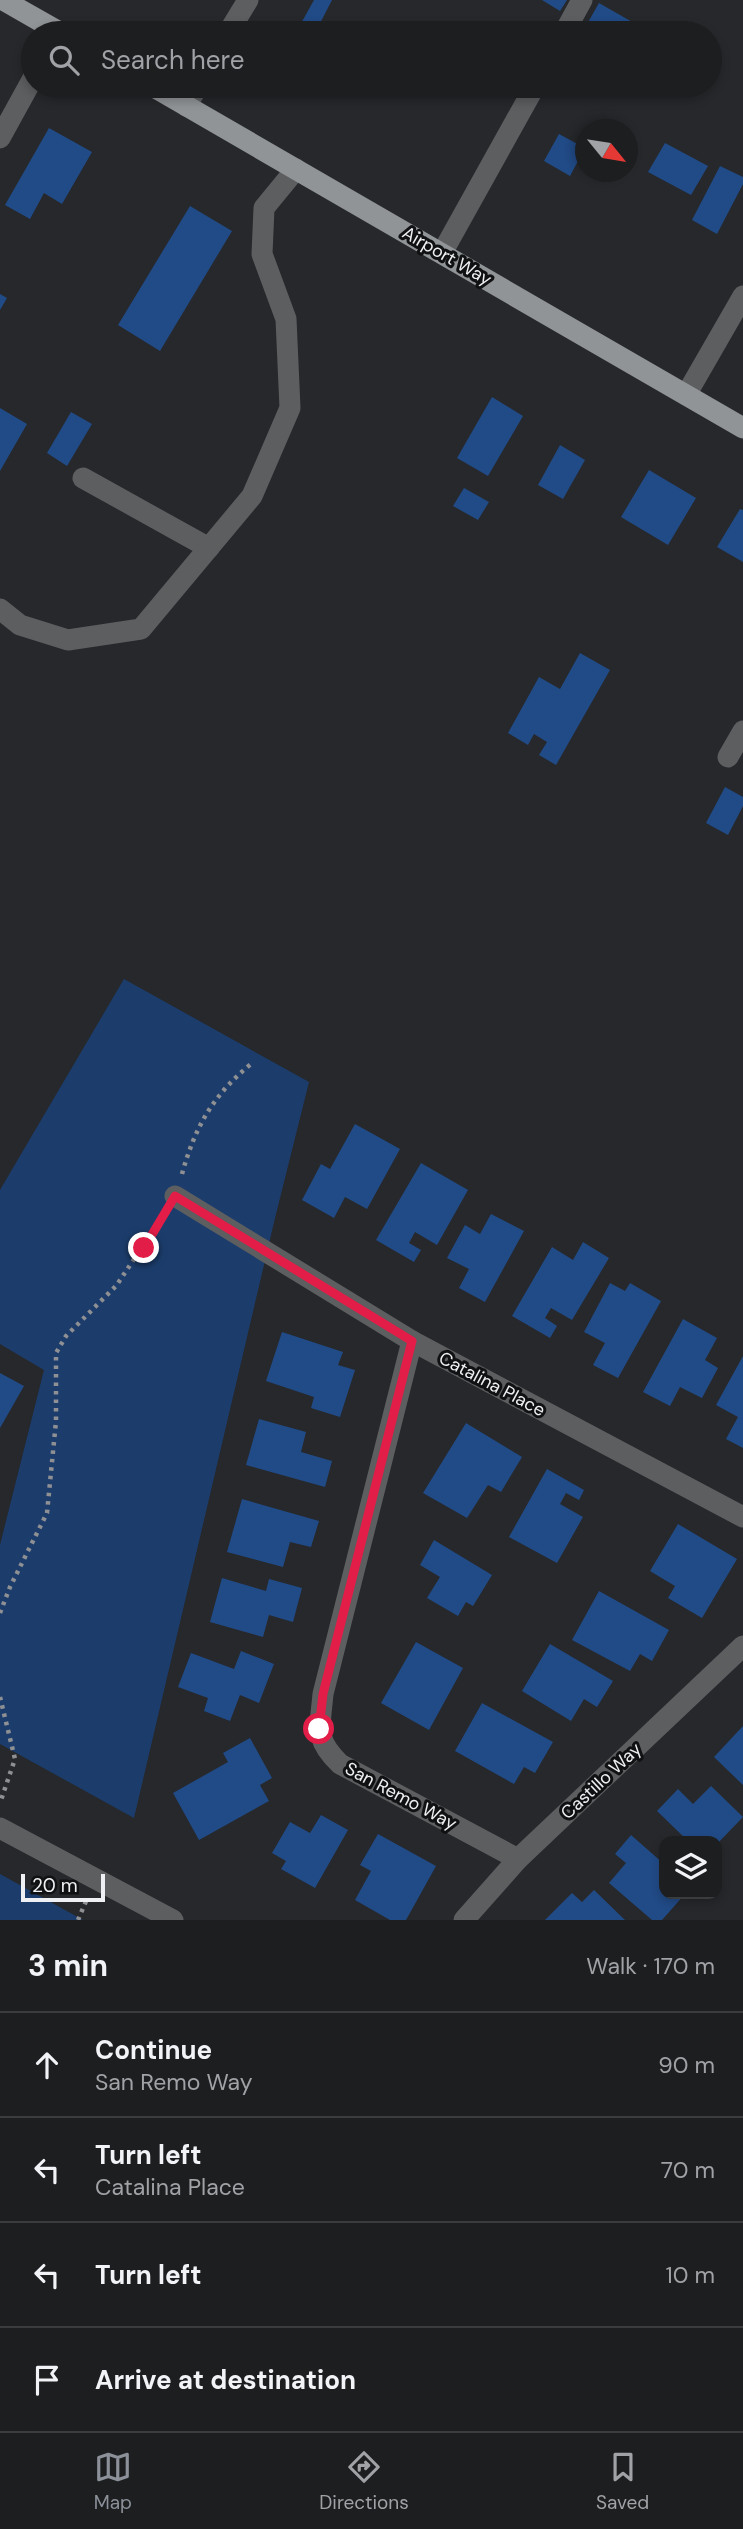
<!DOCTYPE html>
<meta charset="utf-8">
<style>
body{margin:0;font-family:"DM Sans",sans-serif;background:#252729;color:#f1f3f6}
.controls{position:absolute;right:21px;bottom:21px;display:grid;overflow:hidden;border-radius:14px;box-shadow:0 4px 10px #0003}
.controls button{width:63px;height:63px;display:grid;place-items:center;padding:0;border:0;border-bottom:2px solid #3a3c3e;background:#1c1e20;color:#f1f3f6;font:35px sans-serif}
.compass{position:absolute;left:575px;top:119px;width:63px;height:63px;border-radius:50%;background:#1c1e20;box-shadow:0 4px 10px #0003;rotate:120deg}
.scale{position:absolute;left:21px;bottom:18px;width:84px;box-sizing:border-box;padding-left:7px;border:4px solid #eff0f3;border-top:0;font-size:19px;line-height:24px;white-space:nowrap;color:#eff0f3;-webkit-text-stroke:5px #101112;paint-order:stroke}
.stop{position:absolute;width:21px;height:21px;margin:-16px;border:5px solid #e11d48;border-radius:50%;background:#fff}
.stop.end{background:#e11d48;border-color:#fff;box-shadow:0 2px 7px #0008}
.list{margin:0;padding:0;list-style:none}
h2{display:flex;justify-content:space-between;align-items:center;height:91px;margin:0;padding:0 28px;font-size:30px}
h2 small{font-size:23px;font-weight:400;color:#a0a2a5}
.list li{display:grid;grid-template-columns:46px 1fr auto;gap:21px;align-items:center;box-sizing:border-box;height:105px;padding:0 28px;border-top:2px solid #3a3c3e}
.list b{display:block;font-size:26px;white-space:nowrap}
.list p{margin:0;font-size:23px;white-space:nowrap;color:#a0a2a5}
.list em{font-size:23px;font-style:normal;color:#a0a2a5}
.icon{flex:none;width:38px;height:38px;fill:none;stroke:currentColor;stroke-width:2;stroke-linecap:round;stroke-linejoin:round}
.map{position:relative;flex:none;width:743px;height:1920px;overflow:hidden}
.search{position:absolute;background:#1c1e20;box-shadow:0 4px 10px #0003;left:21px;right:21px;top:21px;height:77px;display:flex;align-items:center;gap:18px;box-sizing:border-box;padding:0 24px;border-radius:38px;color:#a0a2a5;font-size:26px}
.sheet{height:511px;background:#1c1e20}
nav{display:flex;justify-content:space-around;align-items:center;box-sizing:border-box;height:98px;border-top:2px solid #3a3c3e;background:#1c1e20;font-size:19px;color:#a0a2a5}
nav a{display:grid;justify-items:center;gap:4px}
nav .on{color:#8c9099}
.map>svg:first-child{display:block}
.green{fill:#1c3d6c}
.building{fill:#214b87}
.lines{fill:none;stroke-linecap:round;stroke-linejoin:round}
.path{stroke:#8f9093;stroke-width:4.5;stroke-dasharray:3.5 5;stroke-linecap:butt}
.minor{stroke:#5d5e60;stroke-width:21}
.major{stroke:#919497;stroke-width:21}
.route{stroke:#e11d48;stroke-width:9}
.labels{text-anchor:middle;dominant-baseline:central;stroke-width:6;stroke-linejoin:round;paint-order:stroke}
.street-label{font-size:18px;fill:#eff0f3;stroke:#101112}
</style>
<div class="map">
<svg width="743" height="1920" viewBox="0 0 743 1920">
<rect width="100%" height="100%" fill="#26282b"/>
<g class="green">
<polygon points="124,979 309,1082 275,1218 134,1818 0,1744 0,1545 44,1370 0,1344 0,1190"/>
<polygon points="0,1874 83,1920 0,1920"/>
</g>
<g class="building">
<polygon points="314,0 332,0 315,33 310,33 299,27"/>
<polygon points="542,0 567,0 560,11"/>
<polygon points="599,3 641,27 637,33 582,33"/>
<polygon points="331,21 353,33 324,33"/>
<polygon points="590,86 608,86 603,93"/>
<polygon points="49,128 92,152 62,204 44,193 30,219 5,205"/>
<polygon points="559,134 585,148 570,176 544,161"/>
<polygon points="665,143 708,166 691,195 648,172"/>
<polygon points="720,166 743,177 743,184 717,234 692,220"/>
<polygon points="190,206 232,231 160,351 118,325"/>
<polygon points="0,294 7,298 0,310"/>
<polygon points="492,397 523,416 488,476 457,458"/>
<polygon points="0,408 27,424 0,471"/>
<polygon points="71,412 92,424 67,466 47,453"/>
<polygon points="560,445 585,460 563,499 538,485"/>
<polygon points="649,470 696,498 668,545 621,517"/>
<polygon points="464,488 489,502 478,520 453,506"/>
<polygon points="740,509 743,510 743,562 717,547"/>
<polygon points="580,653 610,670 556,765 539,755 547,742 534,734 528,745 508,733 539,677 560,689"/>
<polygon points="725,787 743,797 743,806 728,835 706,823"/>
<polygon points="355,1124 400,1149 367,1209 345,1197 334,1218 302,1200 321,1164 330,1169"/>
<polygon points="421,1163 468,1190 437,1245 415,1232 409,1243 421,1250 414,1262 376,1240"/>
<polygon points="491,1214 524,1231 485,1302 459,1288 469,1269 447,1258 465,1225 480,1234"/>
<polygon points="583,1242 609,1258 572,1320 551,1308 545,1318 557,1326 550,1338 512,1316 552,1247 573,1260"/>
<polygon points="610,1283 625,1291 630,1283 661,1301 618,1378 593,1365 605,1343 584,1332"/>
<polygon points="683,1319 717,1338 705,1360 718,1368 702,1398 680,1387 670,1406 643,1392"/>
<polygon points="282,1332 343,1352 338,1365 355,1370 340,1417 311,1408 314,1397 266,1381"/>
<polygon points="743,1356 743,1448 726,1439 738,1417 716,1405"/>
<polygon points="0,1373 24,1386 0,1428"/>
<polygon points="259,1419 306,1432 301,1452 332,1461 325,1487 246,1465"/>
<polygon points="466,1423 522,1457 501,1492 488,1485 467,1518 423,1493"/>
<polygon points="547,1469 584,1490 579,1500 566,1493 560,1504 583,1517 557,1563 509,1537"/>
<polygon points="242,1499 319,1521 311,1547 290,1542 283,1567 227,1552"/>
<polygon points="678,1524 737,1559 702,1618 668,1598 675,1586 650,1571"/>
<polygon points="434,1540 492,1575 473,1606 466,1602 458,1616 427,1598 440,1577 420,1565"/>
<polygon points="222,1578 266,1591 269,1579 302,1588 293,1622 269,1615 263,1637 210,1622"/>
<polygon points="599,1591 669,1630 652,1661 640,1654 630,1671 572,1640"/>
<polygon points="416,1642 463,1668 429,1730 381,1703"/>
<polygon points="550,1644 613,1681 597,1707 584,1699 571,1721 522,1691"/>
<polygon points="241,1651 274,1664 259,1703 240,1695 230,1721 204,1711 208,1698 178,1687 191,1653 234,1669"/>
<polygon points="482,1703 553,1742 535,1773 524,1767 514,1784 455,1751"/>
<polygon points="743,1726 743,1785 714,1757"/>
<polygon points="250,1738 272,1778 260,1785 269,1801 199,1840 173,1793 228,1762 223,1753"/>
<polygon points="711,1786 743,1817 717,1844 717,1841 688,1841 657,1811 678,1789 693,1804"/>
<polygon points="321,1815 348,1830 315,1888 281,1869 286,1861 272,1853 290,1822 310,1833"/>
<polygon points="378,1834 436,1866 406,1920 390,1920 355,1900 371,1871 360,1865"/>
<polygon points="631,1835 664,1864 664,1894 685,1894 662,1920 652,1920 609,1883 626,1863 615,1854"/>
<polygon points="594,1890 625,1920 545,1920 572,1893 582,1902"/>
</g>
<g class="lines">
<g class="path">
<path d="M182,1174C195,1127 213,1095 251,1064"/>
<polyline points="0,1613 10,1587 47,1513 56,1421 56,1353 66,1336 116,1286 163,1216"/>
<polyline points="0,1697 15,1759 0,1803"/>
<polyline points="78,1920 87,1899"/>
</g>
<g class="minor">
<polyline points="228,33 248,0"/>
<polyline points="564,33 582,0"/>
<polyline points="186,106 198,86"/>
<polyline points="0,138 33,78"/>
<polyline points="442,253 535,86"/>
<polyline points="686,395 743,296"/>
<polyline points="83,478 209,548"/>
<polyline points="0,609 20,625 68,640 141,629 252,496 290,408 286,319 262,254 264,208 296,169"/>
<polyline points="728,757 743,731"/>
<polyline points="175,1196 412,1341 743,1517"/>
<path d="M412,1341L323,1694C320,1728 314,1739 340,1764L518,1859"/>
<polyline points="0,1828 173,1920"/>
<polyline points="464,1920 518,1859 743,1646"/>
</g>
<g class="major">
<polyline points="3,0 61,33"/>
<polyline points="152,86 743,428"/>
</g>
</g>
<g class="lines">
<polyline class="route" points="144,1248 175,1196 412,1341 323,1694 319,1729"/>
</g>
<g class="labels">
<g class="street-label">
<text transform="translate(447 256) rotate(30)">Airport Way</text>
<text transform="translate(492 1384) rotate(28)">Catalina Place</text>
<text transform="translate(601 1781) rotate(-43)">Castillo Way</text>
<text transform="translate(401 1796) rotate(28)">San Remo Way</text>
</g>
</g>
</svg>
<div class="controls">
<button><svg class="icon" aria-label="layers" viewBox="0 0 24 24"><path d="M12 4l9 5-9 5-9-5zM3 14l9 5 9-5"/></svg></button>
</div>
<svg class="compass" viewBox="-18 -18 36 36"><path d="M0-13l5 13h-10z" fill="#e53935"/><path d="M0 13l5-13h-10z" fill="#a0a2a5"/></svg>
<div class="scale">20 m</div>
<div class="stop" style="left:319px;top:1729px"></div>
<div class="stop end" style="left:144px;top:1248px"></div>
<div class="search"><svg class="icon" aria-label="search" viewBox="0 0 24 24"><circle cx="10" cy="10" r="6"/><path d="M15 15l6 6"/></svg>Search here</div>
</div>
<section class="sheet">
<h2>3 min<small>Walk · 170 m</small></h2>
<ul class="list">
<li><svg class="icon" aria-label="ahead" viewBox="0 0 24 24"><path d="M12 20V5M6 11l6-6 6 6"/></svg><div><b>Continue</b><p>San Remo Way</p></div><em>90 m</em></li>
<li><svg class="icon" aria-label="left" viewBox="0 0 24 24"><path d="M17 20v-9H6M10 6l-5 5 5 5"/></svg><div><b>Turn left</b><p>Catalina Place</p></div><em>70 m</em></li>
<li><svg class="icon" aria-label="left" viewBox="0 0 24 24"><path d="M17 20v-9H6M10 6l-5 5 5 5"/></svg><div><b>Turn left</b></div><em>10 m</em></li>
<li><svg class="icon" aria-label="arrive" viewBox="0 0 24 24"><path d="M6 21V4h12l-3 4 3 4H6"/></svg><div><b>Arrive at destination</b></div></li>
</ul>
</section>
<nav>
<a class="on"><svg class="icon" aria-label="map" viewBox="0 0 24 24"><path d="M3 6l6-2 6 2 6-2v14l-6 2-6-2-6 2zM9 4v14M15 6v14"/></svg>Map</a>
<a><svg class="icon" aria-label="directions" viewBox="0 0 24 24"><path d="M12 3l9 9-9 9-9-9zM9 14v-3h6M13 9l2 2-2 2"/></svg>Directions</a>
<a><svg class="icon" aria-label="saved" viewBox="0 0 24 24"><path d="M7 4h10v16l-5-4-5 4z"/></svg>Saved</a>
</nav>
